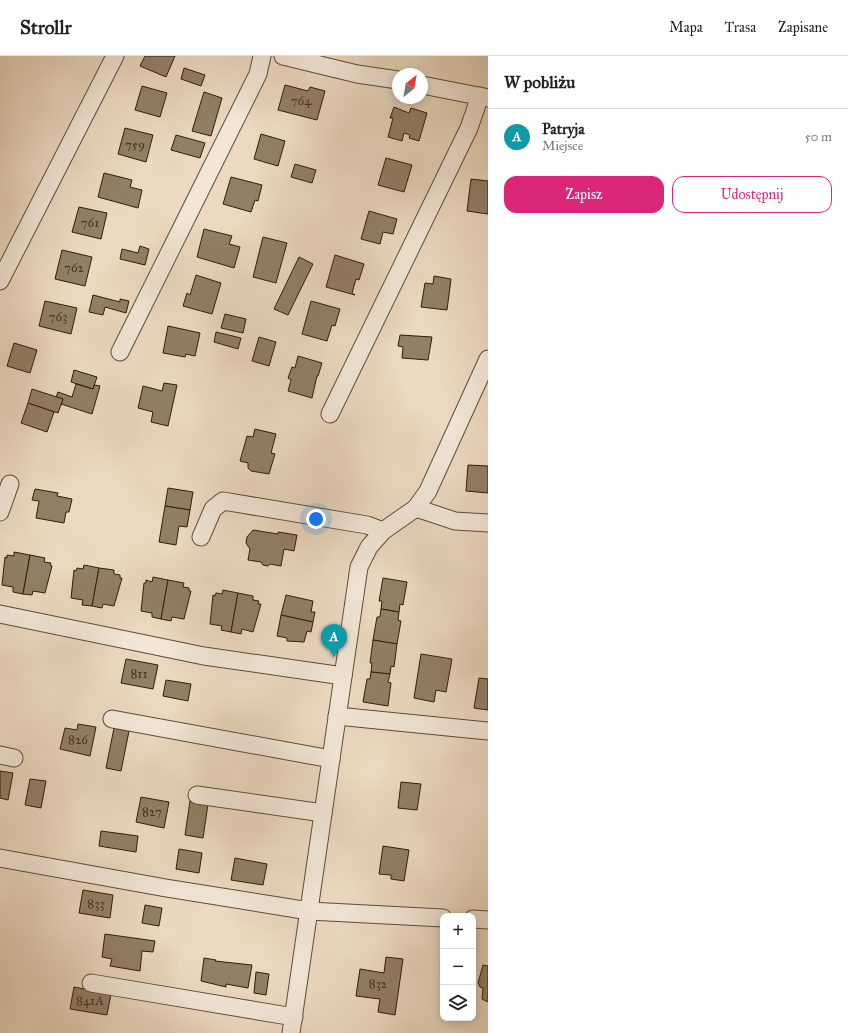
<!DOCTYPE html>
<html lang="pl">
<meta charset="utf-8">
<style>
body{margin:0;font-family:"IM FELL Great Primer",serif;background:#f2f2f2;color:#222}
.controls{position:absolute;right:12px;bottom:12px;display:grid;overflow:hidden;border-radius:8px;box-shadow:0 2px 10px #0003}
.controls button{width:36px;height:36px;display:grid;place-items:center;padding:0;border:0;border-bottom:1px solid #e0e0e0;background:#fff;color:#222;font:20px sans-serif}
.compass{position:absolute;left:392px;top:12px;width:36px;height:36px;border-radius:50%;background:#fff;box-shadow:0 2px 10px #0003;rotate:31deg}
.you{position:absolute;left:316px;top:463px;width:14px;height:14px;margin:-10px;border:3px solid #fff;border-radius:50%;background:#1a73e8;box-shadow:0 0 0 6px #1a73e833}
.badge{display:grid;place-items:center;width:26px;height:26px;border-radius:50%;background:#db2777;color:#fff;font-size:13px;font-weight:700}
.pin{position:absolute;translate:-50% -33px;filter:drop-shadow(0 1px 2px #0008)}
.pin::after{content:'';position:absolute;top:21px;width:14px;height:12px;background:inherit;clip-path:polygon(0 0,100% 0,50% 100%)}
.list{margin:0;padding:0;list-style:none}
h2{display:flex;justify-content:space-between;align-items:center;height:52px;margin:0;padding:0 16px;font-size:17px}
h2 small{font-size:13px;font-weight:400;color:#767676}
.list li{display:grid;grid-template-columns:26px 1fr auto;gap:12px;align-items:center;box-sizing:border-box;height:56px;padding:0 16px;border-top:1px solid #e0e0e0}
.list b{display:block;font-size:15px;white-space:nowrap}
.list p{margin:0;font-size:13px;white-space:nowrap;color:#767676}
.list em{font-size:13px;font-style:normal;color:#767676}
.actions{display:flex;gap:8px;padding:12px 16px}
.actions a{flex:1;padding:9px 0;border:1px solid #db2777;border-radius:12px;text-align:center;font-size:14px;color:#db2777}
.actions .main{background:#db2777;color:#fff}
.icon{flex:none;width:22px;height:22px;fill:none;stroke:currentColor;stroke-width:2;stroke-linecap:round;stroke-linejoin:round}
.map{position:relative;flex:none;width:488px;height:977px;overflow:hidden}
header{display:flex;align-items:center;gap:24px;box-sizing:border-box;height:56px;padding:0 20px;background:#fff;border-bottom:1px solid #e0e0e0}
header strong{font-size:19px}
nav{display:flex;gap:22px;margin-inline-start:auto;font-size:14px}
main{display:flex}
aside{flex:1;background:#fff}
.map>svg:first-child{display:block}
.building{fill:#917f67;stroke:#2f1d06}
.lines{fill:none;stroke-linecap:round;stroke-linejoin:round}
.minor-casing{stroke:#5e4c35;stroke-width:19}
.minor{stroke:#f2e6d7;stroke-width:17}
.labels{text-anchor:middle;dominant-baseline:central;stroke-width:4;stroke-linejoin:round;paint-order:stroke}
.number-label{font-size:13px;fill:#48361e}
</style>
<header>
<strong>Strollr</strong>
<nav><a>Mapa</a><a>Trasa</a><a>Zapisane</a></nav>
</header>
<main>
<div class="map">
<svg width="488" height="977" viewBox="0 0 488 977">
<rect width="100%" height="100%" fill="#ebd9c1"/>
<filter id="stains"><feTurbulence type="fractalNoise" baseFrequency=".005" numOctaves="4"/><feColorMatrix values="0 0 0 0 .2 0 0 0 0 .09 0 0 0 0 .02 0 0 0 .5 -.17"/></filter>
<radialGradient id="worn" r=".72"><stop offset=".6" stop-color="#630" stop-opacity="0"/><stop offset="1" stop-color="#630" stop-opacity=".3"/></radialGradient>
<g class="building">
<polygon points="145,0 175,0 166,21 140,10"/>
<polygon points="184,12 205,19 201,30 181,23"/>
<polygon points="285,29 308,35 310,31 325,35 317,64 278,54"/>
<polygon points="142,30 167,37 160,61 135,54"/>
<polygon points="204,36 222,42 211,80 192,75"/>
<polygon points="394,51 409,57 411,52 427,57 419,85 409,82 410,79 404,77 402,85 388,81 393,62 390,62"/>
<polygon points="125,72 153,79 146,106 118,98"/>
<polygon points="261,78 285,85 278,110 254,103"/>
<polygon points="176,79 205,87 200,102 171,94"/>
<polygon points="386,102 412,109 404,136 378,129"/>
<polygon points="295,108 316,114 312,127 291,121"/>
<polygon points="104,117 132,124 130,131 142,134 138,152 98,141"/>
<polygon points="231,121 262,129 258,145 255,144 251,156 223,148"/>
<polygon points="471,123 488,125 488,158 467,155"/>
<polygon points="79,151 107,157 101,183 72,176"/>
<polygon points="369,155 397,163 393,178 383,176 380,188 361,183"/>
<polygon points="204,173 232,180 229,188 240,191 234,212 197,201"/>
<polygon points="263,181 287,187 276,227 253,221"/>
<polygon points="140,190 149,193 145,209 120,203 122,193 138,197"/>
<polygon points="62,194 92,201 85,230 55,223"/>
<polygon points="335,199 364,208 359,224 356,223 352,237 355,239 326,231"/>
<polygon points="299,201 313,208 288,259 274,253"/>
<polygon points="196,219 221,227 212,258 183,250 187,237 190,239"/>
<polygon points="434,220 451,223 447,254 421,251 425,227 433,228"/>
<polygon points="93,239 120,246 120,243 129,245 126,257 105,251 103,259 89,256"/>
<polygon points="45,245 77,252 71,278 39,270"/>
<polygon points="311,245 340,253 335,270 332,269 327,285 302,278"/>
<polygon points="225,258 246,263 243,277 221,272"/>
<polygon points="168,270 200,277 195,300 186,298 185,301 163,297"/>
<polygon points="216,276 241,282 238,293 214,286"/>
<polygon points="400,279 432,281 428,304 402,302 403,291 398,290"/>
<polygon points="259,281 276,286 269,310 252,305"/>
<polygon points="14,287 37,294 30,317 7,310"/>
<polygon points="298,300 322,307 318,320 317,320 312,342 288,335 291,324 288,322 292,311 295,312"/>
<polygon points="74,314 97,321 93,333 71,326"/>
<polygon points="164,327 177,329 168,370 151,366 153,356 138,352 143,330 162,335"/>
<polygon points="76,328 93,333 94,329 100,330 92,358 61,348 63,343 56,341 58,336 72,341"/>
<polygon points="32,333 63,343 58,357 28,347"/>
<polygon points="28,347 54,356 47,376 21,367"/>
<polygon points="255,373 276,378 271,397 275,398 269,418 251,415 248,412 248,407 240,405 247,380 253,381"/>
<polygon points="468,409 488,410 488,437 466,435"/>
<polygon points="168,432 193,436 190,454 165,450"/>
<polygon points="35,433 58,437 57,440 72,443 69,456 66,456 64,467 36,462 39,445 32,444"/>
<polygon points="165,450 190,454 187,471 179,470 176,489 159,486"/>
<polygon points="253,474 278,478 278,476 297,479 294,495 284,493 281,510 270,508 268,510 263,509 261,506 248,504 250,493 246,487 247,481"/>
<polygon points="14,496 30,499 23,538 13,536 13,531 2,529 5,501 7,502 7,499 14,500"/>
<polygon points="30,499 45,502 44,506 51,507 50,509 52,510 45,537 33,535 32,539 23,538"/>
<polygon points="84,509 99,512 92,550 82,549 83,544 71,542 74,514 76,515 77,512 83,513"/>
<polygon points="99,512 114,514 114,518 120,519 120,522 122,522 114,550 103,548 102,552 92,550"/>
<polygon points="153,521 168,524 161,563 152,561 152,557 141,555 144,527 146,527 146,524 152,526"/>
<polygon points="383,522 407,526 403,549 400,548 399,556 381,553 382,545 379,545"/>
<polygon points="168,524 184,527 183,531 189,532 189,535 191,535 184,563 172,561 171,565 161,563"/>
<polygon points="223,534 238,537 231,576 221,574 222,570 210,568 213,539 215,540 216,537 222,538"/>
<polygon points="238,537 253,540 253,544 259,545 258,548 261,548 253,576 242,573 241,578 231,576"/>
<polygon points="286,539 313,545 311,556 315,556 313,566 281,559"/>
<polygon points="381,553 399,556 398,564 401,565 397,588 373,584 377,561 380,561"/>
<polygon points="281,559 313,566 311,576 307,575 304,586 287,585 287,582 277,580"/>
<polygon points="373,584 397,588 394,611 391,610 390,618 371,616 372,607 370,607"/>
<polygon points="421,598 452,603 446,636 436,634 434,646 414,642"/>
<polygon points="126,603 158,609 153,633 121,627"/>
<polygon points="371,616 390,618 388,626 391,627 388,650 363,646 367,623 370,623"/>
<polygon points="479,622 488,623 488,654 474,652"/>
<polygon points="166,624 191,628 188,645 163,640"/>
<polygon points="78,668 96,671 90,700 60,693 65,672 77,674"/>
<polygon points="114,672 129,675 121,715 106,712"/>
<polygon points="0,715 13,717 8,744 0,742"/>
<polygon points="30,723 46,725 41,752 25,749"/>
<polygon points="401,726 421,728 417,754 398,752"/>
<polygon points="141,741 169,746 164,772 136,766"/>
<polygon points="190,745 208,748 203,782 185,779"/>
<polygon points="101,775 138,780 136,796 99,790"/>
<polygon points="383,790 409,794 404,825 391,823 391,819 379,818"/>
<polygon points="179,793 202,797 199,817 176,813"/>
<polygon points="235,802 267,808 263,829 231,824"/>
<polygon points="83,834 113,839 110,862 79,857"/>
<polygon points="145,849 162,852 159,870 142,867"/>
<polygon points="105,878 155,885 153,896 142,895 140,915 110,910 112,903 102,901"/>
<polygon points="386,901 403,903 395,959 378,956 380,943 356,940 360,913 384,917"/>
<polygon points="204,902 216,904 215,905 252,909 248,932 226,928 226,931 201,925"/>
<polygon points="483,909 488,910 488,946 482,943 483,932 480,931 478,927"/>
<polygon points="256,916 269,918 266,939 254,937"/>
<polygon points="74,931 111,938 107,959 70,953"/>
</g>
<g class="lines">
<defs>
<g id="minor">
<polyline points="283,0 357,18 398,24"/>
<polyline points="422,29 488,42"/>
<polyline points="0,225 115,0"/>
<polyline points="120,296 258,18 262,0"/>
<polyline points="330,358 469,72 480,40"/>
<polyline points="416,452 455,465 488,467"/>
<polyline points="0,456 10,428"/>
<polyline points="201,481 213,453 223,445 367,469 383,475"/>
<polyline points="0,558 204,600 343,620"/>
<polyline points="337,660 488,675"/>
<polyline points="112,663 331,703"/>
<polyline points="0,699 14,702"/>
<polyline points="197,739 323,757"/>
<polyline points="0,802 166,832 309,855 443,862"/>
<polyline points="473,863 488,864"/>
<polyline points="91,927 294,961"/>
<polyline points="291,977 359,511 369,491 383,475 416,452 428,435 488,303"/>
</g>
</defs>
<use href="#minor" class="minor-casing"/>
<use href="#minor" class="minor"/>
</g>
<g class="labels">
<g class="number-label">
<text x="301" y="45">764</text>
<text x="135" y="89">759</text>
<text x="90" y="167">761</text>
<text x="74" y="212">762</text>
<text x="58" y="261">763</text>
<text x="139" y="618">811</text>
<text x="78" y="684">826</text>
<text x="152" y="756">827</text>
<text x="96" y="848">833</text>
<text x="378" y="928">832</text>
<text x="90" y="945">841A</text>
</g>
</g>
<rect width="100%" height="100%" filter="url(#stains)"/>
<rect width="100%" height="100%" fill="url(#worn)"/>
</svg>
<div class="controls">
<button>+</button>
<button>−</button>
<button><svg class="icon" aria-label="layers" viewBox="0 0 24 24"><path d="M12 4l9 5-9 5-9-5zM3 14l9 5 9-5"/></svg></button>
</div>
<svg class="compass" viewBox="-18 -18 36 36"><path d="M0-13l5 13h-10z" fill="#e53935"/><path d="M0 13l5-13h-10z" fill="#767676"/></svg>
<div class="you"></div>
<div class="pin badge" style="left:334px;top:601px;background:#0f9aa8">A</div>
</div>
<aside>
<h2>W pobliżu<small></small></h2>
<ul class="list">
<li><span class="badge" style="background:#0f9aa8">A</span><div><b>Patryja</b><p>Miejsce</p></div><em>50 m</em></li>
</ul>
<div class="actions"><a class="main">Zapisz</a><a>Udostępnij</a></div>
</aside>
</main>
